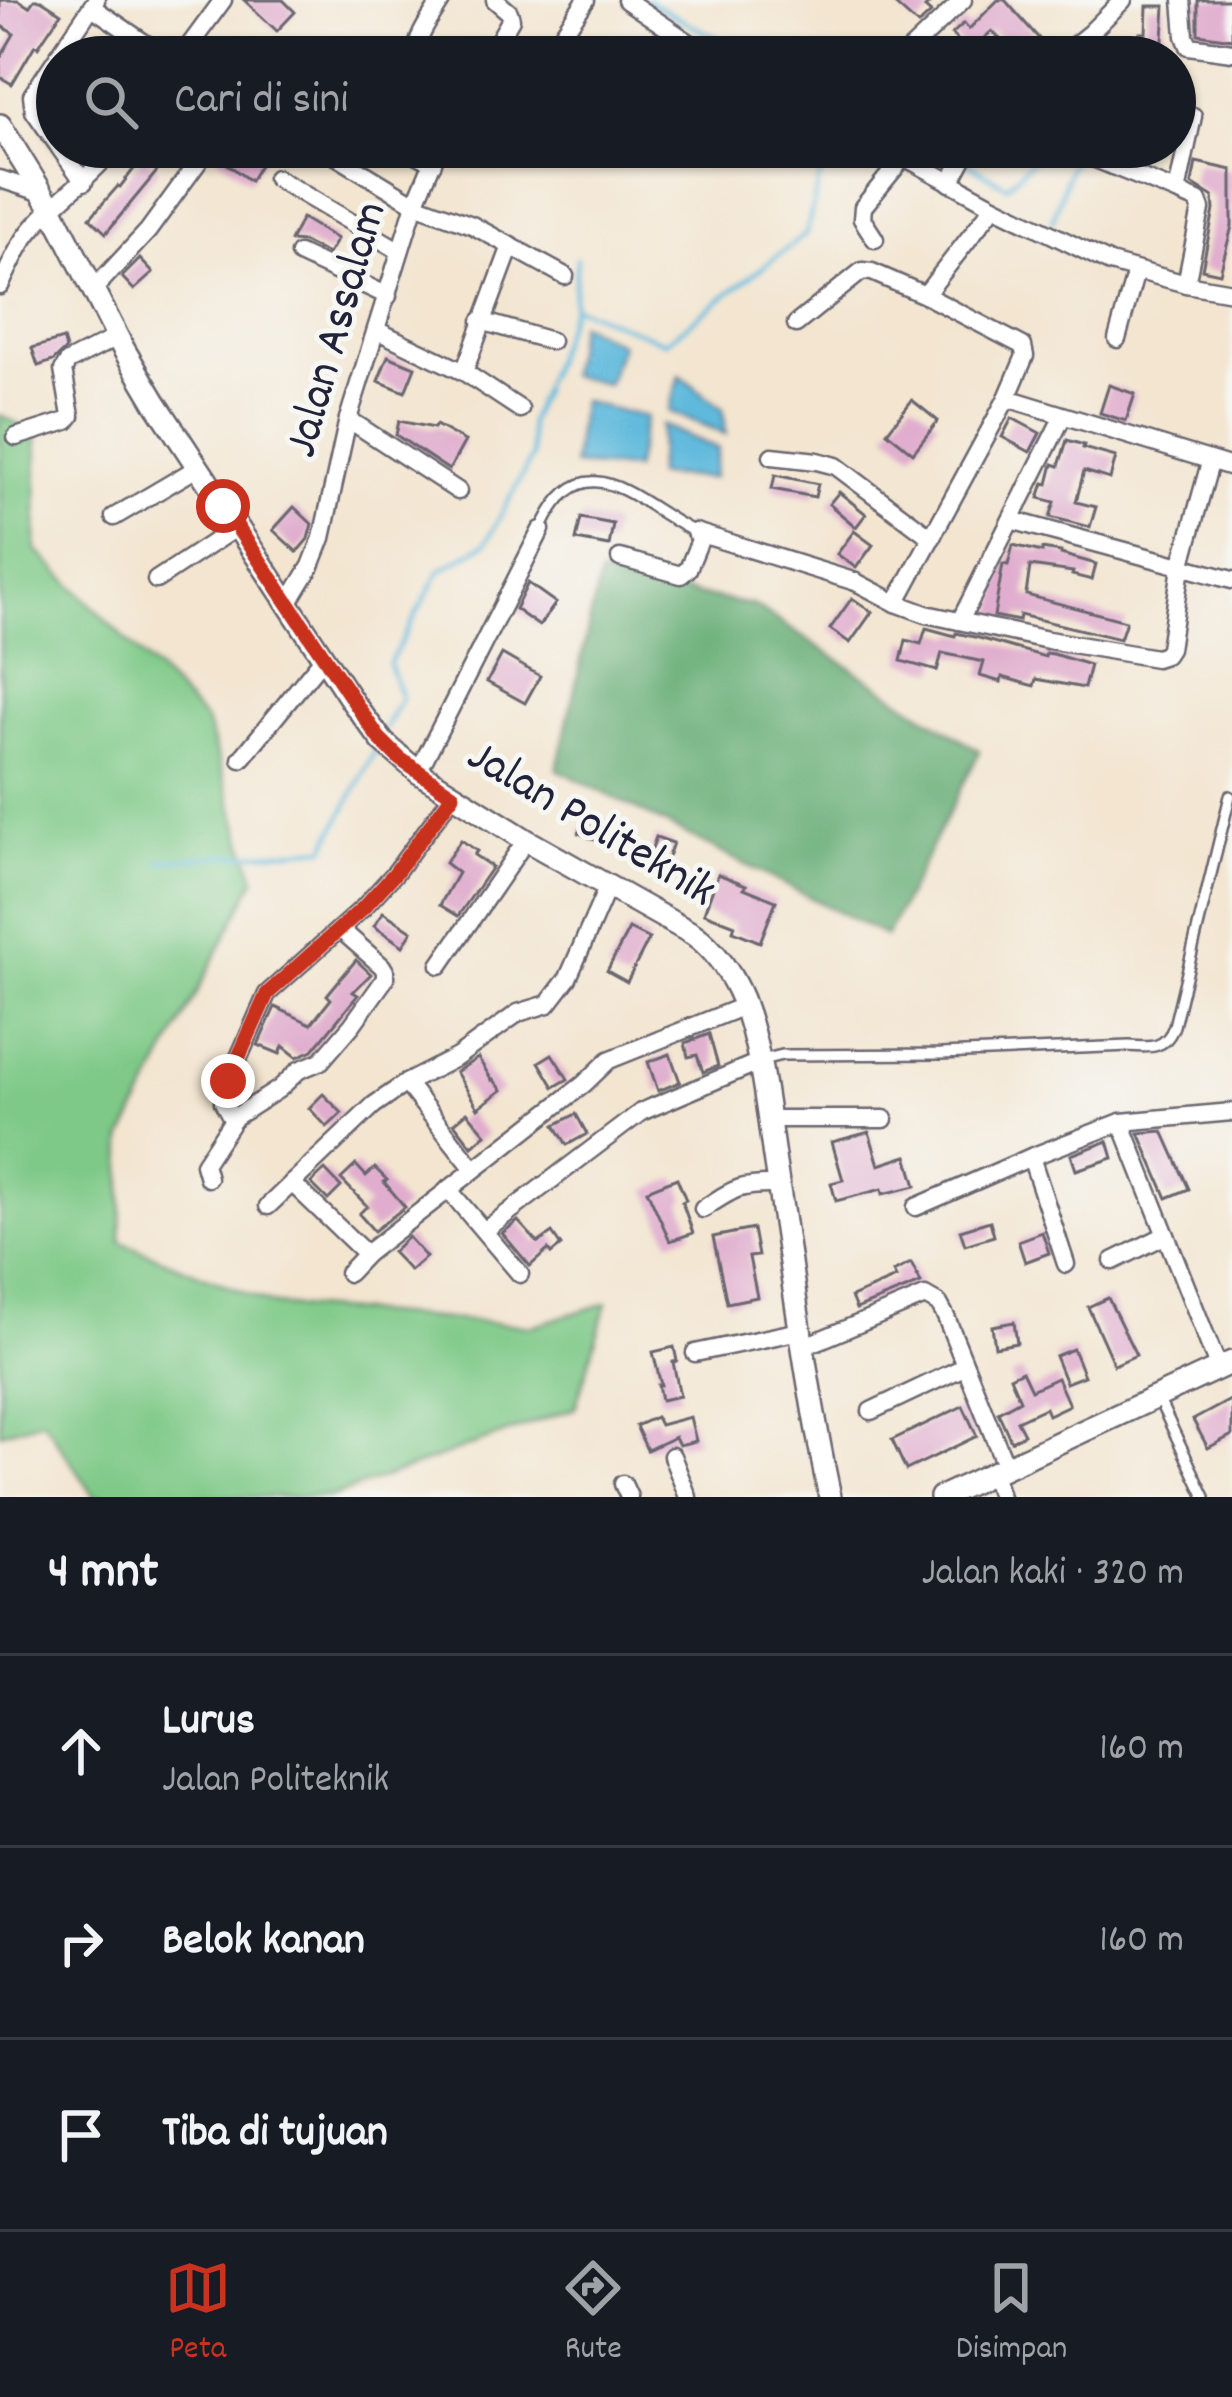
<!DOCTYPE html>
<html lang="id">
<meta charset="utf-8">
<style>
body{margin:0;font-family:Dekko,sans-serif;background:#242831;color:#f1f3f6}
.stop{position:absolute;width:36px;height:36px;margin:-27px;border:9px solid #c8321e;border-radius:50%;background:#fff}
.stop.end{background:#c8321e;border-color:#fff;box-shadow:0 3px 12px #0008}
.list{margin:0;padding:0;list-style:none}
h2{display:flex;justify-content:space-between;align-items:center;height:156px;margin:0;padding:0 48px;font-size:51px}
h2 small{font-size:39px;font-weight:400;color:#9ea1a6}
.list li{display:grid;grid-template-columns:78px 1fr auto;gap:36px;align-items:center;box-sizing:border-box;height:192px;padding:0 48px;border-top:3px solid #363941}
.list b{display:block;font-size:45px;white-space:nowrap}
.list p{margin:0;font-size:39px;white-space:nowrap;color:#9ea1a6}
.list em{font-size:39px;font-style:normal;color:#9ea1a6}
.icon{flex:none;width:66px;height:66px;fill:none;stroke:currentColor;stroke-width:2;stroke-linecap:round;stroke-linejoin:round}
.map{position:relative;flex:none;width:1232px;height:1497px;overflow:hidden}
.search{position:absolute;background:#171b24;box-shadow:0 3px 9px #0004;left:36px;right:36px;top:36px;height:132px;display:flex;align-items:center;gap:30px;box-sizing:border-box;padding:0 42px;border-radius:66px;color:#9ea1a6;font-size:45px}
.sheet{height:732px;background:#171b24}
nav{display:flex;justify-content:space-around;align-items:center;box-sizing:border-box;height:168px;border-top:3px solid #363941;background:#171b24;font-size:33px;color:#9ea1a6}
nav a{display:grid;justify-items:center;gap:6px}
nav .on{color:#c8321e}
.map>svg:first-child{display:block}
.green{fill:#7ec987;stroke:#507661;stroke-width:3}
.forest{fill:#66ad74;stroke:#446858;stroke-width:3}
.water{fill:#5eb9dc;stroke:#406e8c;stroke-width:3}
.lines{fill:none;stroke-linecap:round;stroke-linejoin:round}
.stream{stroke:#5eb9dc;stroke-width:4.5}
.building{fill:#e0adce}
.service-casing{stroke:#6b666f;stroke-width:14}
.minor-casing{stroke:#6b666f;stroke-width:21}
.tertiary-casing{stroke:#6b666f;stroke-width:26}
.service{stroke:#fff;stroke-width:9}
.minor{stroke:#fff;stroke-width:16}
.tertiary{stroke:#fff;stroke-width:21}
.route{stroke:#c8321e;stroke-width:15}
.labels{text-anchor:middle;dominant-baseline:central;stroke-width:10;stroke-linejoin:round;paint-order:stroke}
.street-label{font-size:48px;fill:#22223b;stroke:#f6f6f2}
</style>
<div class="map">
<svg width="1232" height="1497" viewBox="0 0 1232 1497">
<rect width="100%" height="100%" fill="#f6f6f2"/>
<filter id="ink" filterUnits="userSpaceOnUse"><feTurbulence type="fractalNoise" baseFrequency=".00833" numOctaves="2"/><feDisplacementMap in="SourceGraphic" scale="24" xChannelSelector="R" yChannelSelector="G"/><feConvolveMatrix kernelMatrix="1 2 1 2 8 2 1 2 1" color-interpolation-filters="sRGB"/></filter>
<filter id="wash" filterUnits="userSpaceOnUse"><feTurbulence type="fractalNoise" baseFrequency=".004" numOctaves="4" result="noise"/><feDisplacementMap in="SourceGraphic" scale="48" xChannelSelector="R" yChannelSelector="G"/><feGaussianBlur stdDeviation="2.7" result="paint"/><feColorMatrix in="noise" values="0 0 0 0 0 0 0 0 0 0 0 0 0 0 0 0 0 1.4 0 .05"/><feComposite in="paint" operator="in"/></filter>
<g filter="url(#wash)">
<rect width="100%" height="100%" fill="#f3e5d0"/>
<polygon class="green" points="0,415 37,433 36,549 206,721 255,879 123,1138 121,1242 274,1305 532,1326 607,1303 575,1408 331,1497 95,1497 43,1420 0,1433"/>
<polygon class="forest" points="600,575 755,606 980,751 886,936 557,769"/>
<g class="water">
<polygon points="579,323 621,344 607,384 568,375"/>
<polygon points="680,375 723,409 726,434 669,411"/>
<polygon points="581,401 646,417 634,469 573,465"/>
<polygon points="662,425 718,449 713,478 656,475"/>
</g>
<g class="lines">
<g class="stream">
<polyline points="647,0 689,24 759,57"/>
<polyline points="938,147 955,157"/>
<polyline points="965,162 1007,186 1045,147"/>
<polyline points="1052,222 1076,147"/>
<polyline points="573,306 665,342 806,234 827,147"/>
<polyline points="385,729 401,698 389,664 440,571 486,543 532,457 529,423 573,306 577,259"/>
<polyline points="159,861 325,848 378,745"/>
</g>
</g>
<g id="blocks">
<g class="building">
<polygon points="0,0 18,0 29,7 34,0 41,0 61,13 38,47 35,45 12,84 0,77 0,58 14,34 0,25"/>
<polygon points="244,0 283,0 295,12 277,31"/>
<polygon points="890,0 933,0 925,8 931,13 918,25"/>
<polygon points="998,0 1005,0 1041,41 1025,57 1000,57 1009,48 992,31 968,52 952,34 964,23 969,29"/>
<polygon points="1198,0 1232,0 1232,39 1198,34"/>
<polygon points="1147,6 1165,6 1162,56 1101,57 1104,41 1140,47 1140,33 1146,33"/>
<polygon points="222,147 271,147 250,181 218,157"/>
<polygon points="143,157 159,169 106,233 90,218 118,186 120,187"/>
<polygon points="1196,162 1232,170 1232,226 1220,273 1202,269 1214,210 1213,197 1192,184"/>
<polygon points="302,218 337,239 328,254 303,242 290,241"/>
<polygon points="140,259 153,273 134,290 122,277"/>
<polygon points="63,339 66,349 53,361 38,366 32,348"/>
<polygon points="388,356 415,367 405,392 378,381"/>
<polygon points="1109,385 1135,394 1126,421 1100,413"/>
<polygon points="912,400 938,421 913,453 887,432"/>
<polygon points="1012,418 1040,433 1030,452 1002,437"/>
<polygon points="399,421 434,428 436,425 465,441 449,470 396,435"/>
<polygon points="1067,440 1084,445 1083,448 1116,457 1110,479 1084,471 1076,502 1096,507 1090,527 1050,517 1055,502 1039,498 1044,483 1048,484 1053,464 1059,466"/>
<polygon points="775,475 818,484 815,497 772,489"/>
<polygon points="839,492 866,514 856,527 829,504"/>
<polygon points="294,507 312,524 308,539 297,552 273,530"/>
<polygon points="581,518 613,524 609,546 576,540"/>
<polygon points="854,531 873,545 856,568 837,554"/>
<polygon points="1013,545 1042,552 1042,549 1061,552 1061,554 1096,564 1092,580 1072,575 1073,572 1030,566 1026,595 1126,621 1120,639 1020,615 1019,621 994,616 1003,564 1008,565"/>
<polygon points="528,583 556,603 539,626 515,609"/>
<polygon points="852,598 872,612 850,643 830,629"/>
<polygon points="926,628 955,636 956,633 979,638 1045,657 1046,653 1053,654 1090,665 1084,688 1036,679 1034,686 1002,677 1001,682 980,676 984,662 942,653 937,671 901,661 906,640 921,644"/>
<polygon points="502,654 540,676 525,703 487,682"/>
<polygon points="588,814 615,826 606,845 579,833"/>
<polygon points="656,837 673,843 663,870 646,864"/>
<polygon points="461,840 477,851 474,855 492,867 458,916 440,905 458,873 445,863"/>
<polygon points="718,874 746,885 744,888 776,901 760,942 733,931 735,925 704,913"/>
<polygon points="383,912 412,931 403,946 374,926"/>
<polygon points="629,929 649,939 627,982 607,971"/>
<polygon points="356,960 371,974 353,992 358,995 313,1050 297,1057 283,1046 280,1054 258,1045 275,1007 311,1024 331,999 327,995"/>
<polygon points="709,1034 718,1066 703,1072 697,1055 688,1057 685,1043"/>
<polygon points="552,1054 568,1079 554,1087 539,1062"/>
<polygon points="670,1054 680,1082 658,1091 648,1062"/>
<polygon points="478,1058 492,1080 493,1079 502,1090 478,1108 456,1072"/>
<polygon points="323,1094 342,1113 327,1127 309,1108"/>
<polygon points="467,1112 486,1134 472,1146 454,1123"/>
<polygon points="576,1114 587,1134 567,1145 555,1125"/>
<polygon points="1163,1131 1189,1189 1167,1198 1139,1133"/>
<polygon points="869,1132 879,1165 907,1156 916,1186 883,1194 882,1189 836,1201 831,1183 843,1180 832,1142"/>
<polygon points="1108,1141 1113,1158 1076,1170 1071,1155"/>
<polygon points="356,1165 366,1176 375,1168 387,1180 384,1182 405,1207 374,1231 359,1214 367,1206 341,1179"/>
<polygon points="325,1170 341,1187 328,1200 311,1183"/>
<polygon points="677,1178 686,1200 682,1202 693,1233 670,1241 647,1190"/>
<polygon points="518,1221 538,1243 552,1233 561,1246 551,1254 548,1250 530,1266 502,1233"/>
<polygon points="990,1221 994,1236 965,1245 960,1230"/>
<polygon points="753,1229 758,1256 749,1257 757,1297 727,1303 713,1237"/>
<polygon points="1042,1232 1049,1253 1025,1262 1018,1241"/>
<polygon points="408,1237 426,1257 410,1271 392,1252"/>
<polygon points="911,1263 921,1283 856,1309 851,1297 896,1278 893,1272"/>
<polygon points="1108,1298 1136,1355 1114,1365 1088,1307"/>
<polygon points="1014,1322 1017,1343 995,1347 992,1326"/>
<polygon points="674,1347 677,1361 673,1362 680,1396 661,1400 658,1385 661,1385 653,1352"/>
<polygon points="1073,1349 1084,1376 1066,1383 1055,1356"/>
<polygon points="1022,1371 1031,1390 1057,1378 1069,1405 1048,1415 1045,1408 1017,1421 1024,1434 1011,1441 998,1412 1020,1400 1010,1377"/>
<polygon points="1232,1399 1232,1435 1208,1448 1193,1420"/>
<polygon points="963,1406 977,1436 906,1470 892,1440"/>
<polygon points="656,1417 660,1425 690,1417 696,1441 679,1445 675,1437 647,1450 636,1426"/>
</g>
</g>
</g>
<g filter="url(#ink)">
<use href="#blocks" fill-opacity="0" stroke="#6b666f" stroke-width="3"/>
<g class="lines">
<defs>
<g id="service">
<path d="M541,530C583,435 638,505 695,532"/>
<path d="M762,1060L782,1055L941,1054L1129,1046C1150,1048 1166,1049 1174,1026L1230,796"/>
<polyline points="1157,1396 1205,1497"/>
</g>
<g id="minor">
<polyline points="626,0 694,46"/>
<polyline points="1182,0 1185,36 1189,46 1232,52"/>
<polyline points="92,7 165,57"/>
<polyline points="181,57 223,0"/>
<path d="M416,57C415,37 432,17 442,0"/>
<polyline points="489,57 511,19 509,12 495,0"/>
<polyline points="547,57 586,0"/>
<polyline points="903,57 963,0"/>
<polyline points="1060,57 1090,33 1123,0"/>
<polyline points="57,144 34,111 32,95 96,0"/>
<polyline points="59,147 84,182"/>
<polyline points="321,147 415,204 472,225 565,276"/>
<polyline points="403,147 433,163"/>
<polyline points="886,147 994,206 1110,263 1186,284 1232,292"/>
<polyline points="1088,156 1177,192"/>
<polyline points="1112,166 1119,147"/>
<polyline points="276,178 400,251"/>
<polyline points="0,179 43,193"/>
<polyline points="950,183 969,147"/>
<polyline points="875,239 862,219 863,207 903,158"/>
<polyline points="299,254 388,296"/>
<polyline points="1186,284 1201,209 1198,201 1177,192 1193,116"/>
<path d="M0,286C10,267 18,245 33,228C58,199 90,178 115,147"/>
<polyline points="93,290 148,231 209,147"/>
<polyline points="925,295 994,206"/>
<polyline points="481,321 551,341"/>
<polyline points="796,324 862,271 872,272 925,295 1023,346 1025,356 1007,398"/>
<polyline points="378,331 464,372 520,409"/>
<polyline points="1117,339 1136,271"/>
<polyline points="464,372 511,246"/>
<polyline points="348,419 458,491"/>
<polyline points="16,437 67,421 71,416 63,370 68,362 117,337"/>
<polyline points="772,456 817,461 836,466 932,538"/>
<polyline points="114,517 197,468"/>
<polyline points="1011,520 1232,580"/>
<polyline points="695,532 856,582 896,603 926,614 1048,640 1156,658 1165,655 1169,649 1181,567 1210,463"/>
<polyline points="620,558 681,575 688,569 702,535"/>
<polyline points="156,580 238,526"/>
<polyline points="289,602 311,566 322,538 348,419 415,204 439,147"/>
<polyline points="896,603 1007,398 1232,467"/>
<polyline points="960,621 1063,416"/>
<polyline points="241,759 324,657"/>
<polyline points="418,772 541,530"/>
<polyline points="440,965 526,840"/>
<polyline points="406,1083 474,1169"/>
<polyline points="768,1119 884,1119"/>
<polyline points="233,1120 223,1102 224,1091 267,994 364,907 395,873 453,795"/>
<polyline points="1121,1122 1219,1369"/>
<polyline points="1031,1157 1066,1264"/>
<polyline points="208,1178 204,1164 235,1117 279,1089 299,1070 321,1061 352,1025 385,979 385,971 382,966 340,929"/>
<polyline points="292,1183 366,1254"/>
<polyline points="448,1189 520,1274"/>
<polyline points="268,1206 374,1105 406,1083 457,1057 518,1013 548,1004 568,978 608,886"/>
<polyline points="916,1207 1031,1157 1121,1122 1232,1112"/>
<path d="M703,1209C735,1188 739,1184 778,1185"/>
<polyline points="484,1231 641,1112 761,1061"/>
<polyline points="1113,1261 1166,1235"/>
<polyline points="348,1273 366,1254 584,1084 609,1060 744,1006"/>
<polyline points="803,1347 925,1296 939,1304 946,1317 1006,1467"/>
<polyline points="695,1353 800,1331"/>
<polyline points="871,1411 964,1367"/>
<polyline points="672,1456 688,1497"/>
<polyline points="993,1473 1000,1497"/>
<polyline points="623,1484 629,1497"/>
</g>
<g id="tertiary">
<path d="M0,125L52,209L123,348L155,402L354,704L383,742L418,772L526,840L693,934C715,949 732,975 742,999C763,1054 767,1113 776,1170C793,1279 807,1389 830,1497"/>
<polyline points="941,1497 1232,1362"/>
</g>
</defs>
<use href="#service" class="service-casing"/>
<use href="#minor" class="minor-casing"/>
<use href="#tertiary" class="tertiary-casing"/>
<use href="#service" class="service"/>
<use href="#minor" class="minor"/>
<use href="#tertiary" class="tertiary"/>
</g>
</g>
<g class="lines" filter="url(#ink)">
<polyline class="route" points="223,506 378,737 400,759 453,795 395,873 364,907 267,994 228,1081"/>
</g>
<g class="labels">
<g class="street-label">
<text transform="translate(339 330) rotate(-74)">Jalan Assalam</text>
<text transform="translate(590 826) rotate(31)">Jalan Politeknik</text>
</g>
</g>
</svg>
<div class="stop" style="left:223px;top:506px"></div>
<div class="stop end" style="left:228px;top:1081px"></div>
<div class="search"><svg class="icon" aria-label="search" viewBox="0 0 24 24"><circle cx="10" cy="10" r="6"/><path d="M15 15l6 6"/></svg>Cari di sini</div>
</div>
<section class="sheet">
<h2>4 mnt<small>Jalan kaki · 320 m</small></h2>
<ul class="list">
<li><svg class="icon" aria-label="ahead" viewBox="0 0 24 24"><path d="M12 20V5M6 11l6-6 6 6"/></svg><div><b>Lurus</b><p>Jalan Politeknik</p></div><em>160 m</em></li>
<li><svg class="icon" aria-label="right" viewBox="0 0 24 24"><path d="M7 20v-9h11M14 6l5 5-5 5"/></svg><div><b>Belok kanan</b></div><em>160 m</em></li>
<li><svg class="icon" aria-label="arrive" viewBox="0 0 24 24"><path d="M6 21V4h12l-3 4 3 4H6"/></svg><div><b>Tiba di tujuan</b></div></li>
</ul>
</section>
<nav>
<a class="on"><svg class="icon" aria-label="map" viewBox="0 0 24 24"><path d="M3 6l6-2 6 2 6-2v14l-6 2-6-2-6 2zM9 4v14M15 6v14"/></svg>Peta</a>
<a><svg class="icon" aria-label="directions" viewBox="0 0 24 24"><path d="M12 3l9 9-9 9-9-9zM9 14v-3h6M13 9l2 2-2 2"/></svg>Rute</a>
<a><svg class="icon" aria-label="saved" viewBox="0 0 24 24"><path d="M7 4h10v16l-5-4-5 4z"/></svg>Disimpan</a>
</nav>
